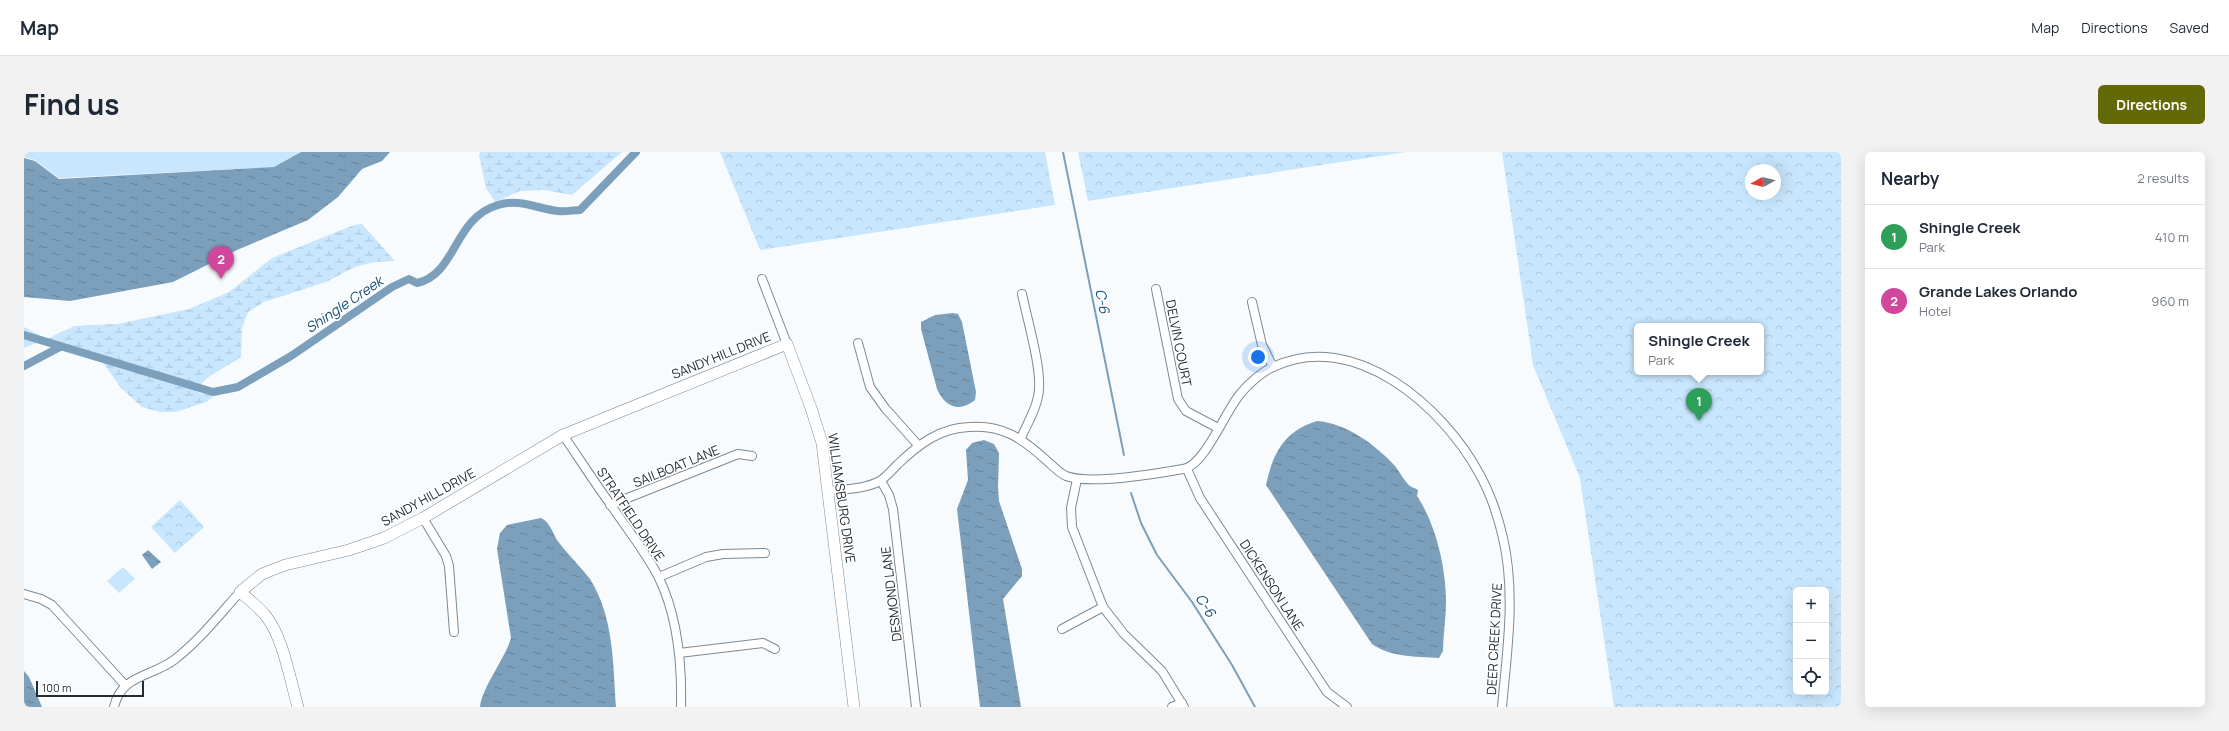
<!DOCTYPE html>
<meta charset="utf-8">
<style>
body{margin:0;font-family:Manrope,sans-serif;background:#f2f2f3;color:#1f2937}
.controls{position:absolute;right:12px;bottom:12px;display:grid;overflow:hidden;border-radius:6px;box-shadow:0 4px 16px #0002}
.controls button{width:36px;height:36px;display:grid;place-items:center;padding:0;border:0;border-bottom:1px solid #e0e1e3;background:#fff;color:#1f2937;font:20px sans-serif}
.compass{position:absolute;left:1721px;top:12px;width:36px;height:36px;border-radius:50%;background:#fff;box-shadow:0 4px 16px #0002;rotate:262deg}
.scale{position:absolute;left:12px;bottom:10px;width:108px;box-sizing:border-box;padding-left:4px;border:2px solid #252c31;border-top:0;font-size:11px;line-height:14px;white-space:nowrap;color:#252c31;-webkit-text-stroke:3px #fff;paint-order:stroke}
.you{position:absolute;left:1234px;top:205px;width:14px;height:14px;margin:-10px;border:3px solid #fff;border-radius:50%;background:#1a73e8;box-shadow:0 0 0 6px #1a73e833}
.badge{display:grid;place-items:center;width:26px;height:26px;border-radius:50%;background:#646908;color:#fff;font-size:13px;font-weight:700}
.pin{position:absolute;translate:-50% -33px;filter:drop-shadow(0 1px 2px #0008)}
.pin::after{content:'';position:absolute;top:21px;width:14px;height:12px;background:inherit;clip-path:polygon(0 0,100% 0,50% 100%)}
.popup{position:absolute;left:1610px;top:171px;width:130px;height:52px;box-sizing:border-box;display:grid;place-content:center;border-radius:6px;background:#fff;filter:drop-shadow(0 1px 3px #0005);font-size:13px;white-space:nowrap;color:#747a83}
.popup b{font-size:15px;color:#1f2937}
.popup::after{content:'';position:absolute;left:50%;top:100%;margin-left:-8px;border:8px solid transparent;border-top-color:#fff}
.list{margin:0;padding:0;list-style:none}
h2{display:flex;justify-content:space-between;align-items:center;height:52px;margin:0;padding:0 16px;font-size:17px}
h2 small{font-size:13px;font-weight:400;color:#747a83}
.list li{display:grid;grid-template-columns:26px 1fr auto;gap:12px;align-items:center;box-sizing:border-box;height:64px;padding:0 16px;border-top:1px solid #e0e1e3}
.list b{display:block;font-size:15px;white-space:nowrap}
.list p{margin:0;font-size:13px;white-space:nowrap;color:#747a83}
.list em{font-size:13px;font-style:normal;color:#747a83}
.icon{flex:none;width:22px;height:22px;fill:none;stroke:currentColor;stroke-width:2;stroke-linecap:round;stroke-linejoin:round}
.map{position:relative;flex:none;width:1817px;height:555px;overflow:hidden;border-radius:6px}
header{display:flex;align-items:center;gap:24px;box-sizing:border-box;height:56px;padding:0 20px;background:#fff;border-bottom:1px solid #e0e1e3}
header strong{font-size:19px}
nav{display:flex;gap:22px;margin-inline-start:auto;font-size:14px}
.intro{display:flex;align-items:center;justify-content:space-between;box-sizing:border-box;height:96px;padding:0 24px}
h1{margin:0;font-size:28px}
.button{padding:10px 18px;border-radius:6px;background:#646908;color:#fff;font-size:14px;font-weight:700}
main{display:flex;gap:24px;padding:0 24px}
aside{flex:1;background:#fff;border-radius:6px;box-shadow:0 4px 16px #0002}
.map>svg:first-child{display:block}
.grass{fill:#c8e6fd}
.wetland{fill:url(#wetland-marsh)}
.park{fill:url(#park-crowns);fill-rule:evenodd}
.water{fill:url(#water-ripples)}
.lines{fill:none;stroke-linecap:round;stroke-linejoin:round}
.stream{stroke:#7c9fbb;stroke-width:2}
.canal{stroke:#7c9fbb;stroke-width:8}
.street-casing{stroke:#7b8a96;stroke-width:10}
.secondary-casing{stroke:#7b8a96;stroke-width:12}
.street{stroke:#fff;stroke-width:8}
.secondary{stroke:#fff;stroke-width:11}
.labels{text-anchor:middle;dominant-baseline:central;stroke-width:3.5;stroke-linejoin:round;paint-order:stroke}
.street-label{font-size:13px;fill:#252c31;stroke:#fff}
.water-label{font-size:14px;font-style:italic;fill:#144e74;stroke:#fff}
</style>
<header>
<strong>Map</strong>
<nav><a>Map</a><a>Directions</a><a>Saved</a></nav>
</header>
<div class="intro"><h1>Find us</h1><a class="button">Directions</a></div>
<main>
<div class="map">
<svg width="1817" height="555" viewBox="0 0 1817 555">
<defs>
<pattern id="wetland-marsh" width="20" height="14" patternUnits="userSpaceOnUse"><rect width="20" height="14" fill="#c8e6fd"/><path d="M1 5h8M5 5V1M11 12h8M15 12V8" fill="none" stroke="#acc5d9"/></pattern>
<pattern id="park-crowns" width="20" height="18" patternUnits="userSpaceOnUse"><rect width="20" height="18" fill="#c8e6fd"/><path d="M2 6a3 3 0 1 1 6 0M12 15a3 3 0 1 1 6 0" fill="none" stroke="#acc5d9"/></pattern>
<pattern id="water-ripples" width="26" height="14" patternUnits="userSpaceOnUse"><rect width="26" height="14" fill="#7c9fbb"/><path d="M2 4q2-2 4 0t4 0M15 11q2-2 4 0t4 0" fill="none" stroke="#658299"/></pattern>
</defs>
<rect width="100%" height="100%" fill="#f7fbfd"/>
<g class="grass">
<polygon points="0,0 276,0 250,15 35,26 11,8 0,5"/>
<polygon points="99,415 111,427 95,441 83,429"/>
</g>
<g class="wetland">
<polygon points="456,0 598,0 548,43 520,38 496,39 471,50 462,36 455,3"/>
<path d="M338,72L371,109L350,110L331,115L302,130L240,150L224,160L218,176L217,205C203,215 180,224 172,239L177,242L198,236L184,249L152,260H136L118,255L97,236L75,205L67,201L23,187L0,196V175L23,187L50,174L93,172L165,157L205,140L248,106L330,73Z"/>
</g>
<g class="park">
<polygon points="696,0 1021,0 1031,53 736,98"/>
<polygon points="1054,0 1382,0 1064,49"/>
<path d="M1478,0H1817V555H1590L1556,326L1509,213ZM1727,18H1751V42H1727ZM1613,174H1737V220H1613ZM1772,438H1802V540H1772Z"/>
<polygon points="156,348 180,375 151,401 127,375"/>
</g>
<g class="water">
<polygon points="277,0 366,0 358,9 338,17 314,45 284,68 213,98 149,130 46,149 0,145 0,6 11,9 35,27 250,15"/>
<path d="M929,161L934,162L938,170L952,240L951,248C935,261 921,255 913,237L897,177V170L911,163Z"/>
<path d="M1293,269C1322,271 1352,293 1371,314C1376,320 1380,329 1386,334C1389,336 1391,336 1394,338L1393,344C1412,372 1422,416 1422,450C1422,466 1419,483 1419,499L1415,506C1391,504 1368,506 1348,492L1242,333C1249,301 1260,279 1293,269Z"/>
<polygon points="960,288 970,292 975,301 974,335 975,349 998,417 998,424 979,447 997,555 956,555 933,357 944,328 942,298 948,291"/>
<path d="M517,366C527,370 529,384 536,392C545,404 557,415 566,427C590,465 589,512 592,555H456C458,535 481,507 487,486L473,397L476,381L483,373Z"/>
<polygon points="124,398 137,410 128,417 118,403"/>
<polygon points="0,519 5,525 18,555 0,555"/>
</g>
<g class="lines">
<g class="stream">
<polyline points="1039,0 1100,303"/>
<polyline points="1107,341 1117,371 1133,403 1168,450 1208,513 1231,555"/>
</g>
<g class="canal">
<path d="M0,183L189,240L214,235L267,204L368,135L385,127L393,131C433,122 429,66 474,53C495,46 514,57 534,59C541,60 549,58 556,58L612,0"/>
<polyline points="0,214 36,195"/>
</g>
<defs>
<g id="street">
<polyline points="738,127 763,192"/>
<polyline points="1132,137 1154,247 1162,259 1194,276"/>
<polyline points="1228,150 1238,193 1249,215"/>
<polyline points="834,191 846,235 861,256 894,293"/>
<path d="M539,283C555,306 570,330 587,353C603,377 621,399 634,424C654,464 658,512 657,555"/>
<path d="M997,286C1004,270 1014,254 1015,237C1017,214 1003,166 998,142"/>
<polyline points="1163,317 1176,346 1303,540 1323,555"/>
<polyline points="1053,327 1047,356 1048,375 1079,455 1100,482 1138,519 1160,555"/>
<polyline points="857,329 865,343 869,357 892,555"/>
<path d="M805,339C821,337 841,337 856,329C862,325 869,317 874,312C895,292 916,276 945,275C978,272 999,287 1022,308C1028,313 1035,321 1042,324C1067,333 1131,322 1159,317C1181,314 1202,257 1217,241C1225,231 1238,220 1249,215C1330,176 1420,255 1456,323C1467,343 1474,364 1479,386C1492,442 1483,499 1478,555"/>
<polyline points="586,353 714,302 728,304"/>
<polyline points="399,366 422,404 425,414 430,480"/>
<polyline points="635,425 682,405 699,402 741,401"/>
<polyline points="0,442 17,447 28,453 101,533"/>
<polyline points="1038,477 1079,455"/>
<polyline points="655,501 739,491 751,497"/>
<path d="M90,555C97,523 127,525 150,508C175,489 195,463 216,440"/>
<polyline points="1148,555 1158,551"/>
</g>
<path id="secondary" d="M274,555C266,528 259,484 241,463C234,454 224,447 216,440L238,422L261,413L325,398L360,386L399,366L539,283L763,192L787,256L798,291L830,555"/>
</defs>
<use href="#street" class="street-casing"/>
<use href="#secondary" class="secondary-casing"/>
<use href="#street" class="street"/>
<use href="#secondary" class="secondary"/>
</g>
<g class="labels">
<g class="street-label">
<text transform="translate(1155 191) rotate(79)">DELVIN COURT</text>
<text transform="translate(697 203) rotate(-22)">SANDY HILL DRIVE</text>
<text transform="translate(652 314) rotate(-22)">SAILBOAT LANE</text>
<text transform="translate(404 345) rotate(-29)">SANDY HILL DRIVE</text>
<text transform="translate(818 346) rotate(82)">WILLIAMSBURG DRIVE</text>
<text transform="translate(607 362) rotate(56)">STRATFIELD DRIVE</text>
<text transform="translate(1248 433) rotate(57)">DICKENSON LANE</text>
<text transform="translate(867 442) rotate(-97)">DESMOND LANE</text>
<text transform="translate(1470 487) rotate(-87)">DEER CREEK DRIVE</text>
</g>
<g class="water-label">
<text transform="translate(1079 149) rotate(79)">C-6</text>
<text transform="translate(320 152) rotate(-34)">Shingle Creek</text>
<text transform="translate(1182 453) rotate(57)">C-6</text>
</g>
</g>
</svg>
<div class="controls">
<button>+</button>
<button>−</button>
<button><svg class="icon" aria-label="locate" viewBox="0 0 24 24"><circle cx="12" cy="12" r="6"/><path d="M12 2v4M12 18v4M2 12h4M18 12h4"/></svg></button>
</div>
<svg class="compass" viewBox="-18 -18 36 36"><path d="M0-13l5 13h-10z" fill="#e53935"/><path d="M0 13l5-13h-10z" fill="#747a83"/></svg>
<div class="scale">100 m</div>
<div class="you"></div>
<div class="pin badge" style="left:1675px;top:269px;background:#2e9e5b">1</div>
<div class="popup"><b>Shingle Creek</b>Park</div>
<div class="pin badge" style="left:197px;top:127px;background:#d1479c">2</div>
</div>
<aside>
<h2>Nearby<small>2 results</small></h2>
<ul class="list">
<li><span class="badge" style="background:#2e9e5b">1</span><div><b>Shingle Creek</b><p>Park</p></div><em>410 m</em></li>
<li><span class="badge" style="background:#d1479c">2</span><div><b>Grande Lakes Orlando</b><p>Hotel</p></div><em>960 m</em></li>
</ul>
</aside>
</main>
